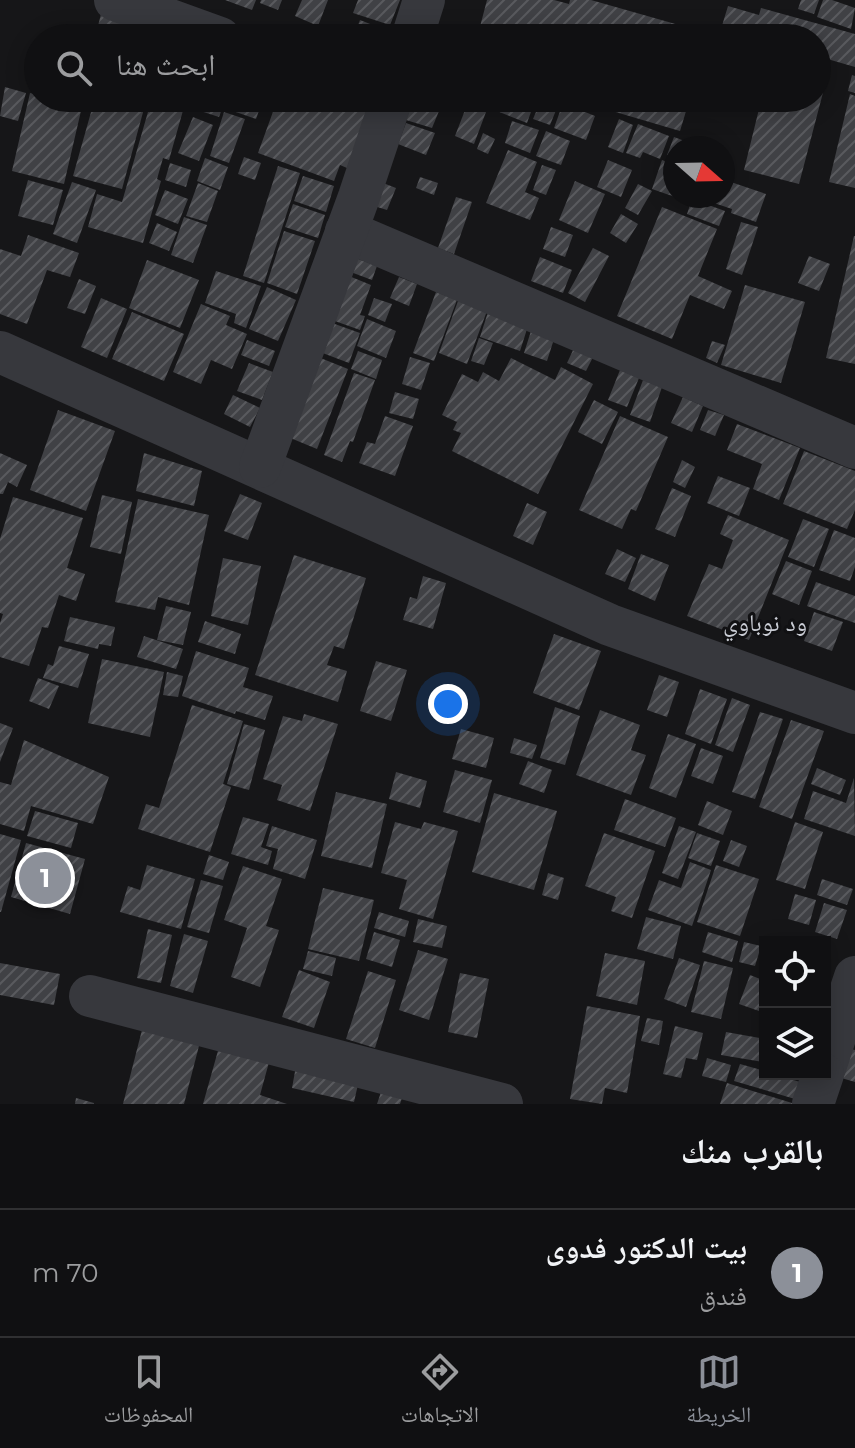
<!DOCTYPE html>
<html lang="ar">
<head>
<meta charset="utf-8">
<style>
	:root { --surface:#101012; --page:#19191b; --text:#f1f3f6; --muted:#9c9d9f; --line:#303032; --accent:#8c9099 }
	body { margin:0; font-family:Montserrat,"Noto Naskh Arabic",sans-serif; background:var(--page); color:var(--text); direction:rtl }
	.controls { position:absolute; right:24px; bottom:24px; display:grid; overflow:hidden; border-radius:0px; box-shadow:0 4px 20px #0003 }
	.controls button { width:72px; height:72px; display:grid; place-items:center; padding:0; border:0; border-bottom:2px solid var(--line); background:var(--surface); color:var(--text); font:40px sans-serif }
	.compass { position:absolute; left:663px; top:136px; width:72px; height:72px; border-radius:50%; background:var(--surface); box-shadow:0 4px 20px #0003; rotate:110deg }
	.you { position:absolute; left:448px; top:704px; width:28px; height:28px; margin:-20px; border:6px solid #fff; border-radius:50%; background:#1a73e8; box-shadow:0 0 0 12px #1a73e833 }
	.badge { display:grid; place-items:center; width:52px; height:52px; border-radius:50%; background:var(--accent); color:#fff; font-size:26px; font-weight:700 }
	.pin { position:absolute; translate:-50% -50%; border:4px solid #fff; box-shadow:0 2px 8px #0006 }
	.list { margin:0; padding:0; list-style:none }
	h2 { display:flex; justify-content:space-between; align-items:center; height:104px; margin:0; padding:0 32px; font-size:34px }
	h2 small { font-size:26px; font-weight:400; color:var(--muted) }
	.list li { display:grid; grid-template-columns:52px 1fr auto; gap:24px; align-items:center; box-sizing:border-box; height:128px; padding:0 32px; border-top:2px solid var(--line) }
	.list b { display:block; font-size:30px; white-space:nowrap }
	.list p { margin:0; font-size:26px; white-space:nowrap; color:var(--muted) }
	.list em { font-size:26px; font-style:normal; color:var(--muted) }
	.icon { flex:none; width:44px; height:44px; fill:none; stroke:currentColor; stroke-width:2; stroke-linecap:round; stroke-linejoin:round }
	.map { position:relative; flex:none; width:855px; height:1104px; overflow:hidden; direction:ltr }
	.search { position:absolute; background:var(--surface); box-shadow:0 4px 20px #0003; left:24px; right:24px; top:24px; height:88px; display:flex; align-items:center; gap:20px; box-sizing:border-box; padding:0 28px; border-radius:44px; color:var(--muted); font-size:30px }
	.sheet { height:232px; background:var(--surface) }
	nav { display:flex; justify-content:space-around; align-items:center; box-sizing:border-box; height:112px; border-top:2px solid var(--line); background:var(--surface); font-size:22px; color:var(--muted) }
	nav a { display:grid; justify-items:center; gap:4px }
	nav .on { color:var(--accent) }
	.map>svg:first-child { display:block }
	.building { fill:url(#building-hatch) }
	.lines { fill:none; stroke-linecap:round; stroke-linejoin:round }
	.minor { stroke:#37383d; stroke-width:42 }
	.labels { text-anchor:middle; dominant-baseline:central; stroke-width:6; stroke-linejoin:round; paint-order:stroke }
	.neighbourhood-label { font-size:24px; fill:#c9ccd4; stroke:#111113 }
</style>
</head>
<body>
<div class="map">
<svg width="855" height="1104" viewBox="0 0 855 1104">
	<defs>
		<pattern id="building-hatch" width="6" height="6" patternUnits="userSpaceOnUse" patternTransform="scale(2)"><rect width="6" height="6" fill="#404145"/><path d="M-1 1l2-2M0 6l6-6M5 7l2-2" fill="none" stroke="#595a5e"/></pattern>
	</defs>
	<rect width="100%" height="100%" fill="#161618"/>
	<!-- building -->
	<g class="building">
		<path d="M 225,0 L 256,0 L 252,10 Z"/>
		<path d="M 261,0 L 282,0 L 278,10 L 260,3 Z"/>
		<path d="M 302,0 L 328,0 L 318,26 L 295,16 Z"/>
		<path d="M 358,0 L 400,0 L 390,25 L 353,13 Z"/>
		<path d="M 487,0 L 554,0 L 569,4 L 570,0 L 591,0 L 686,27 L 682,38 L 477,38 Z"/>
		<path d="M 801,0 L 819,0 L 814,14 L 798,9 Z"/>
		<path d="M 823,0 L 832,0 L 855,8 L 851,29 L 817,17 Z"/>
		<path d="M 728,6 L 759,15 L 761,8 L 855,34 L 855,67 L 817,56 L 817,38 L 752,38 L 721,29 Z"/>
		<path d="M 101,14 L 163,38 L 95,38 Z"/>
		<path d="M 360,20 L 388,31 L 385,38 L 353,38 Z"/>
		<path d="M 817,62 L 830,66 L 799,184 L 744,170 L 759,109 L 720,98 L 817,98 Z"/>
		<path d="M 852,75 L 855,76 L 855,93 L 848,91 Z"/>
		<path d="M 5,87 L 26,93 L 18,121 L 0,116 Z"/>
		<path d="M 30,93 L 38,95 L 38,98 L 84,98 L 64,184 L 12,171 Z"/>
		<path d="M 850,94 L 855,96 L 855,188 L 829,182 Z"/>
		<path d="M 95,98 L 120,98 L 145,105 L 122,189 L 73,176 Z"/>
		<path d="M 152,98 L 184,107 L 169,160 L 163,158 L 157,179 L 161,181 L 143,243 L 88,227 L 97,194 L 122,202 Z"/>
		<path d="M 191,98 L 226,98 L 219,117 L 188,107 Z"/>
		<path d="M 237,98 L 249,98 L 262,102 L 256,119 L 233,111 Z"/>
		<path d="M 278,98 L 345,98 L 369,107 L 347,168 L 340,165 L 334,181 L 258,153 Z"/>
		<path d="M 416,98 L 442,98 L 439,106 Z"/>
		<path d="M 455,98 L 494,98 L 491,106 L 467,99 L 466,103 Z"/>
		<path d="M 502,98 L 536,98 L 527,123 L 497,111 Z"/>
		<path d="M 542,98 L 559,103 L 550,125 L 533,119 Z"/>
		<path d="M 568,98 L 690,98 L 680,131 Z"/>
		<path d="M 412,103 L 439,111 L 432,128 L 406,120 Z"/>
		<path d="M 563,103 L 595,116 L 586,140 L 554,128 Z"/>
		<path d="M 467,105 L 486,112 L 474,144 L 455,136 Z"/>
		<path d="M 224,112 L 245,119 L 229,163 L 210,156 Z"/>
		<path d="M 193,117 L 213,125 L 199,161 L 178,153 Z"/>
		<path d="M 619,119 L 633,125 L 623,153 L 608,147 Z"/>
		<path d="M 512,121 L 539,130 L 530,153 L 505,143 Z"/>
		<path d="M 406,123 L 435,133 L 426,155 L 398,144 Z"/>
		<path d="M 638,124 L 669,136 L 660,159 L 643,152 L 640,158 L 626,153 Z"/>
		<path d="M 546,131 L 570,141 L 561,165 L 536,156 Z"/>
		<path d="M 483,133 L 495,139 L 488,154 L 477,149 Z"/>
		<path d="M 674,137 L 690,143 L 689,148 L 675,148 L 675,158 L 667,155 Z"/>
		<path d="M 508,150 L 537,162 L 525,192 L 539,198 L 530,220 L 486,203 Z"/>
		<path d="M 244,157 L 261,163 L 255,180 L 238,174 Z"/>
		<path d="M 205,158 L 228,167 L 220,190 L 197,181 Z"/>
		<path d="M 608,160 L 632,170 L 621,197 L 597,187 Z"/>
		<path d="M 662,160 L 675,165 L 675,197 L 652,189 Z"/>
		<path d="M 170,163 L 191,170 L 186,187 L 165,180 Z"/>
		<path d="M 542,165 L 556,170 L 546,195 L 533,190 Z"/>
		<path d="M 278,166 L 300,173 L 264,283 L 243,276 Z"/>
		<path d="M 303,176 L 334,186 L 326,212 L 294,201 Z"/>
		<path d="M 420,177 L 438,183 L 434,195 L 416,188 Z"/>
		<path d="M 28,180 L 63,190 L 53,225 L 18,216 Z"/>
		<path d="M 725,180 L 766,194 L 756,222 L 731,213 L 732,209 L 696,197 L 723,196 Z"/>
		<path d="M 575,181 L 605,194 L 588,233 L 559,220 Z"/>
		<path d="M 72,182 L 96,190 L 77,243 L 53,234 Z"/>
		<path d="M 198,183 L 218,191 L 207,222 L 186,216 Z"/>
		<path d="M 383,183 L 396,188 L 387,210 L 374,206 Z"/>
		<path d="M 638,184 L 652,191 L 638,215 L 625,208 Z"/>
		<path d="M 165,190 L 188,199 L 178,224 L 155,215 Z"/>
		<path d="M 456,197 L 472,202 L 454,254 L 438,248 Z"/>
		<path d="M 692,199 L 725,211 L 719,226 L 687,214 Z"/>
		<path d="M 293,204 L 325,215 L 318,238 L 285,227 Z"/>
		<path d="M 662,207 L 717,229 L 698,276 L 732,291 L 724,309 L 690,295 L 672,339 L 617,316 Z"/>
		<path d="M 621,214 L 638,224 L 626,243 L 610,233 Z"/>
		<path d="M 184,217 L 207,225 L 193,263 L 171,255 Z"/>
		<path d="M 741,222 L 758,227 L 742,275 L 726,269 Z"/>
		<path d="M 157,223 L 177,232 L 169,251 L 149,243 Z"/>
		<path d="M 551,227 L 573,235 L 565,257 L 543,249 Z"/>
		<path d="M 284,231 L 315,241 L 297,294 L 267,283 Z"/>
		<path d="M 28,235 L 79,253 L 70,277 L 47,270 L 27,324 L 0,314 L 0,249 L 21,256 Z"/>
		<path d="M 854,236 L 855,236 L 855,364 L 826,358 Z"/>
		<path d="M 593,248 L 609,256 L 585,302 L 568,293 Z"/>
		<path d="M 809,256 L 830,264 L 819,291 L 798,283 Z"/>
		<path d="M 353,257 L 377,266 L 372,280 L 348,271 Z"/>
		<path d="M 540,257 L 572,270 L 563,293 L 531,281 Z"/>
		<path d="M 147,260 L 199,280 L 180,328 L 129,308 Z"/>
		<path d="M 216,271 L 261,286 L 246,328 L 234,323 L 236,314 L 205,303 Z"/>
		<path d="M 349,276 L 371,285 L 360,315 L 365,316 L 360,330 L 332,320 Z"/>
		<path d="M 399,277 L 417,284 L 409,306 L 390,298 Z"/>
		<path d="M 79,279 L 96,286 L 85,314 L 67,308 Z"/>
		<path d="M 745,285 L 805,302 L 781,383 L 721,365 Z"/>
		<path d="M 267,287 L 296,300 L 278,341 L 249,329 Z"/>
		<path d="M 436,292 L 457,300 L 434,361 L 413,353 Z"/>
		<path d="M 101,298 L 127,309 L 107,358 L 81,347 Z"/>
		<path d="M 374,298 L 392,304 L 385,322 L 368,315 Z"/>
		<path d="M 458,301 L 487,311 L 467,364 L 439,353 Z"/>
		<path d="M 201,304 L 230,316 L 226,325 L 247,334 L 232,369 L 211,360 L 201,384 L 173,372 Z"/>
		<path d="M 132,312 L 184,334 L 164,381 L 112,359 Z"/>
		<path d="M 488,312 L 528,326 L 520,351 L 480,337 Z"/>
		<path d="M 367,319 L 396,331 L 386,358 L 357,346 Z"/>
		<path d="M 332,323 L 360,333 L 349,363 L 320,352 Z"/>
		<path d="M 531,331 L 554,339 L 547,361 L 524,353 Z"/>
		<path d="M 479,338 L 493,343 L 484,365 L 471,361 Z"/>
		<path d="M 247,340 L 275,351 L 269,366 L 241,355 Z"/>
		<path d="M 712,341 L 725,345 L 717,363 L 706,358 Z"/>
		<path d="M 575,346 L 594,355 L 586,371 L 567,363 Z"/>
		<path d="M 358,351 L 382,360 L 376,379 L 351,369 Z"/>
		<path d="M 318,357 L 348,369 L 317,449 L 288,437 Z"/>
		<path d="M 410,357 L 430,363 L 421,390 L 402,384 Z"/>
		<path d="M 511,358 L 555,380 L 561,367 L 593,384 L 538,494 L 452,451 L 461,433 L 453,430 L 457,422 L 442,415 L 462,374 L 478,382 L 483,372 L 499,381 Z"/>
		<path d="M 249,363 L 273,372 L 262,400 L 237,391 Z"/>
		<path d="M 620,370 L 639,378 L 627,407 L 608,400 Z"/>
		<path d="M 354,373 L 375,380 L 353,442 L 350,441 L 342,462 L 324,455 Z"/>
		<path d="M 643,380 L 662,387 L 650,422 L 630,415 Z"/>
		<path d="M 395,392 L 419,399 L 413,419 L 389,413 Z"/>
		<path d="M 233,395 L 260,408 L 250,427 L 224,414 Z"/>
		<path d="M 683,397 L 703,406 L 692,432 L 671,423 Z"/>
		<path d="M 594,400 L 618,412 L 602,444 L 578,432 Z"/>
		<path d="M 58,410 L 115,431 L 86,511 L 30,490 Z"/>
		<path d="M 708,410 L 724,415 L 715,436 L 700,430 Z"/>
		<path d="M 385,416 L 413,426 L 395,476 L 359,463 L 367,442 L 375,444 Z"/>
		<path d="M 620,416 L 668,437 L 636,511 L 631,509 L 622,529 L 579,510 Z"/>
		<path d="M 737,424 L 800,448 L 779,500 L 753,489 L 762,464 L 727,450 Z"/>
		<path d="M 804,451 L 855,471 L 855,510 L 847,529 L 783,504 Z"/>
		<path d="M 0,453 L 27,465 L 17,487 L 8,482 L 3,494 L 0,494 Z"/>
		<path d="M 144,453 L 202,471 L 194,506 L 136,491 Z"/>
		<path d="M 682,460 L 695,467 L 685,488 L 673,482 Z"/>
		<path d="M 718,476 L 750,488 L 739,516 L 707,503 Z"/>
		<path d="M 672,488 L 691,496 L 675,537 L 655,529 Z"/>
		<path d="M 240,494 L 262,503 L 248,540 L 224,531 Z"/>
		<path d="M 102,495 L 132,502 L 121,554 L 90,547 Z"/>
		<path d="M 13,497 L 83,518 L 67,568 L 85,574 L 76,601 L 59,595 L 48,628 L 42,627 L 29,666 L 0,657 L 0,623 L 3,614 L 0,613 L 0,539 Z"/>
		<path d="M 138,499 L 209,515 L 189,605 L 158,597 L 155,610 L 115,602 Z"/>
		<path d="M 527,503 L 547,512 L 533,545 L 513,536 Z"/>
		<path d="M 728,515 L 789,540 L 749,640 L 687,616 L 709,564 L 722,569 L 733,540 L 720,534 Z"/>
		<path d="M 803,519 L 829,529 L 814,567 L 788,557 Z"/>
		<path d="M 834,530 L 855,538 L 855,567 L 850,581 L 819,570 Z"/>
		<path d="M 617,549 L 636,558 L 625,582 L 605,574 Z"/>
		<path d="M 641,554 L 669,565 L 655,601 L 628,589 Z"/>
		<path d="M 294,555 L 366,578 L 344,649 L 334,646 L 327,665 L 347,671 L 338,702 L 255,675 Z"/>
		<path d="M 223,558 L 261,566 L 248,625 L 211,616 Z"/>
		<path d="M 786,561 L 812,571 L 799,605 L 772,594 Z"/>
		<path d="M 423,576 L 446,583 L 433,629 L 403,620 L 410,597 L 417,599 Z"/>
		<path d="M 816,582 L 855,596 L 855,623 L 807,606 Z"/>
		<path d="M 166,606 L 191,612 L 183,645 L 157,640 Z"/>
		<path d="M 814,612 L 843,622 L 832,651 L 804,641 Z"/>
		<path d="M 70,617 L 115,627 L 111,646 L 99,644 L 98,649 L 64,641 Z"/>
		<path d="M 205,621 L 241,634 L 235,654 L 198,642 Z"/>
		<path d="M 554,634 L 601,651 L 579,710 L 533,693 Z"/>
		<path d="M 144,636 L 183,649 L 176,669 L 137,657 Z"/>
		<path d="M 59,646 L 89,654 L 78,688 L 43,678 L 48,664 L 53,666 Z"/>
		<path d="M 196,651 L 249,668 L 243,687 L 273,696 L 265,720 L 236,711 L 235,714 L 182,696 Z"/>
		<path d="M 102,659 L 164,672 L 150,737 L 88,723 Z"/>
		<path d="M 376,661 L 407,670 L 391,721 L 360,711 Z"/>
		<path d="M 167,672 L 183,676 L 178,697 L 163,695 Z"/>
		<path d="M 659,675 L 679,682 L 667,717 L 647,710 Z"/>
		<path d="M 38,678 L 59,686 L 49,709 L 29,701 Z"/>
		<path d="M 700,689 L 727,699 L 711,744 L 685,734 Z"/>
		<path d="M 732,698 L 750,705 L 733,752 L 715,745 Z"/>
		<path d="M 192,705 L 243,721 L 223,784 L 231,787 L 210,852 L 138,829 L 146,804 L 159,808 Z"/>
		<path d="M 555,707 L 580,716 L 565,765 L 540,758 Z"/>
		<path d="M 600,710 L 640,725 L 631,750 L 646,755 L 631,795 L 576,775 Z"/>
		<path d="M 760,712 L 783,719 L 755,799 L 732,792 Z"/>
		<path d="M 304,714 L 338,724 L 310,811 L 277,800 L 282,785 L 263,779 L 283,716 L 302,721 Z"/>
		<path d="M 791,720 L 824,731 L 792,819 L 759,807 Z"/>
		<path d="M 0,723 L 13,728 L 0,762 Z"/>
		<path d="M 244,724 L 265,730 L 249,790 L 227,784 Z"/>
		<path d="M 461,729 L 494,738 L 486,768 L 452,759 Z"/>
		<path d="M 668,734 L 696,744 L 676,798 L 649,788 Z"/>
		<path d="M 514,738 L 537,745 L 532,759 L 510,753 Z"/>
		<path d="M 24,740 L 109,777 L 93,824 L 31,806 L 24,831 L 0,824 L 0,782 L 11,785 Z"/>
		<path d="M 701,748 L 723,756 L 713,784 L 691,776 Z"/>
		<path d="M 528,761 L 552,770 L 544,793 L 519,784 Z"/>
		<path d="M 817,768 L 846,780 L 840,795 L 811,784 Z"/>
		<path d="M 455,770 L 492,780 L 480,823 L 443,812 Z"/>
		<path d="M 396,772 L 427,781 L 420,808 L 389,799 Z"/>
		<path d="M 854,778 L 855,836 L 804,819 L 813,791 L 846,803 Z"/>
		<path d="M 336,792 L 387,804 L 372,868 L 321,856 Z"/>
		<path d="M 494,793 L 557,811 L 534,890 L 472,872 Z"/>
		<path d="M 625,799 L 676,818 L 665,847 L 614,830 Z"/>
		<path d="M 707,801 L 732,811 L 723,835 L 698,825 Z"/>
		<path d="M 35,811 L 78,823 L 71,848 L 27,836 Z"/>
		<path d="M 243,817 L 269,824 L 261,847 L 272,851 L 268,865 L 231,854 Z"/>
		<path d="M 395,822 L 421,829 L 424,822 L 458,831 L 433,919 L 399,909 L 407,880 L 381,873 Z"/>
		<path d="M 795,822 L 823,832 L 805,889 L 776,880 Z"/>
		<path d="M 272,826 L 317,840 L 305,879 L 273,869 L 278,849 L 266,846 Z"/>
		<path d="M 679,826 L 696,832 L 678,879 L 662,873 Z"/>
		<path d="M 604,833 L 655,851 L 632,918 L 611,911 L 616,897 L 585,886 Z"/>
		<path d="M 697,833 L 720,841 L 711,866 L 688,858 Z"/>
		<path d="M 0,834 L 21,840 L 1,912 L 0,912 Z"/>
		<path d="M 731,840 L 747,846 L 739,867 L 723,861 Z"/>
		<path d="M 26,843 L 85,859 L 70,914 L 11,897 Z"/>
		<path d="M 209,855 L 229,862 L 223,880 L 203,874 Z"/>
		<path d="M 690,862 L 711,870 L 692,926 L 648,910 L 659,880 L 681,888 Z"/>
		<path d="M 147,865 L 195,879 L 181,929 L 120,912 L 128,886 L 140,890 Z"/>
		<path d="M 716,865 L 759,879 L 740,936 L 697,922 Z"/>
		<path d="M 243,866 L 282,879 L 266,926 L 279,930 L 260,987 L 231,977 L 247,928 L 224,920 Z"/>
		<path d="M 548,873 L 564,878 L 558,900 L 542,895 Z"/>
		<path d="M 822,879 L 853,889 L 847,905 L 817,895 Z"/>
		<path d="M 201,880 L 223,886 L 209,933 L 187,927 Z"/>
		<path d="M 323,888 L 374,900 L 359,961 L 308,949 Z"/>
		<path d="M 795,894 L 816,900 L 809,925 L 788,919 Z"/>
		<path d="M 824,903 L 847,910 L 837,939 L 815,932 Z"/>
		<path d="M 379,912 L 409,921 L 405,937 L 374,928 Z"/>
		<path d="M 646,917 L 681,926 L 673,959 L 637,949 Z"/>
		<path d="M 418,919 L 447,926 L 442,948 L 413,942 Z"/>
		<path d="M 148,929 L 172,935 L 161,983 L 137,978 Z"/>
		<path d="M 374,932 L 400,940 L 392,967 L 366,959 Z"/>
		<path d="M 708,932 L 738,941 L 732,962 L 702,952 Z"/>
		<path d="M 184,934 L 208,941 L 193,993 L 170,986 Z"/>
		<path d="M 744,942 L 761,946 L 755,966 L 739,962 Z"/>
		<path d="M 418,950 L 448,959 L 429,1020 L 399,1010 Z"/>
		<path d="M 308,951 L 336,958 L 332,976 L 303,969 Z"/>
		<path d="M 605,953 L 645,961 L 637,1005 L 596,996 Z"/>
		<path d="M 679,958 L 700,965 L 686,1007 L 664,999 Z"/>
		<path d="M 704,961 L 733,968 L 721,1019 L 691,1012 Z"/>
		<path d="M 0,963 L 60,974 L 54,1005 L 0,995 Z"/>
		<path d="M 299,970 L 330,982 L 314,1028 L 282,1017 Z"/>
		<path d="M 368,971 L 396,980 L 375,1048 L 346,1039 Z"/>
		<path d="M 460,973 L 489,979 L 477,1038 L 448,1032 Z"/>
		<path d="M 750,975 L 765,981 L 765,1013 L 739,1004 Z"/>
		<path d="M 587,1006 L 640,1016 L 627,1093 L 605,1088 L 602,1104 L 570,1099 Z"/>
		<path d="M 647,1018 L 663,1021 L 659,1045 L 641,1041 Z"/>
		<path d="M 143,1026 L 200,1042 L 184,1104 L 123,1104 Z"/>
		<path d="M 675,1026 L 703,1033 L 697,1060 L 686,1058 L 681,1078 L 663,1074 Z"/>
		<path d="M 726,1032 L 765,1039 L 763,1062 L 721,1055 Z"/>
		<path d="M 221,1040 L 271,1055 L 260,1095 L 287,1104 L 203,1104 Z"/>
		<path d="M 847,1048 L 855,1050 L 855,1082 L 838,1077 Z"/>
		<path d="M 707,1058 L 731,1065 L 726,1082 L 702,1076 Z"/>
		<path d="M 740,1064 L 765,1071 L 765,1074 L 774,1074 L 800,1082 L 795,1099 L 734,1081 Z"/>
		<path d="M 296,1066 L 359,1080 L 354,1102 L 292,1088 Z"/>
		<path d="M 727,1083 L 792,1103 L 792,1104 L 720,1104 Z"/>
		<path d="M 381,1092 L 402,1098 L 400,1104 L 377,1104 Z"/>
		<path d="M 76,1098 L 94,1103 L 94,1104 L 75,1104 Z"/>
	</g>
	<g class="lines">
		<!-- minor -->
		<g class="minor">
			<path d="M 115,0 L 220,38"/>
			<path d="M 412,38 L 424,0"/>
			<path d="M 346,231 L 855,448"/>
			<path d="M 0,352 L 610,625 L 855,713"/>
			<path d="M 260,467 L 359,197 L 392,98"/>
			<path d="M 90,996 L 502,1104"/>
			<path d="M 825,1068 L 855,977"/>
			<path d="M 813,1104 L 823,1074"/>
		</g>
	</g>
	<g class="labels">
		<!-- neighbourhood labels -->
		<g class="neighbourhood-label">
			<text x="765" y="622">ود نوباوي</text>
		</g>
	</g>
</svg>
<div class="controls">
<button><svg class="icon" aria-label="locate" viewBox="0 0 24 24"><circle cx="12" cy="12" r="6"/><path d="M12 2v4M12 18v4M2 12h4M18 12h4"/></svg></button>
<button><svg class="icon" aria-label="layers" viewBox="0 0 24 24"><path d="M12 4l9 5-9 5-9-5zM3 14l9 5 9-5"/></svg></button>
</div>
<svg class="compass" viewBox="-18 -18 36 36"><path d="M0-13l5 13h-10z" fill="#e53935"/><path d="M0 13l5-13h-10z" fill="#9c9d9f"/></svg>
<div class="you"></div>
<div class="pin badge" style="left:45px;top:878px">1</div>
<div class="search"><svg class="icon" aria-label="search" viewBox="0 0 24 24"><circle cx="10" cy="10" r="6"/><path d="M15 15l6 6"/></svg>ابحث هنا</div>
</div>
<section class="sheet">
<h2>بالقرب منك<small></small></h2>
<ul class="list">
<li><span class="badge">1</span><div><b>بيت الدكتور فدوى</b><p>فندق</p></div><em>70 m</em></li>
</ul>
</section>
<nav>
<a class="on"><svg class="icon" aria-label="map" viewBox="0 0 24 24"><path d="M3 6l6-2 6 2 6-2v14l-6 2-6-2-6 2zM9 4v14M15 6v14"/></svg>الخريطة</a>
<a><svg class="icon" aria-label="directions" viewBox="0 0 24 24"><path d="M12 3l9 9-9 9-9-9zM9 14v-3h6M13 9l2 2-2 2"/></svg>الاتجاهات</a>
<a><svg class="icon" aria-label="saved" viewBox="0 0 24 24"><path d="M7 4h10v16l-5-4-5 4z"/></svg>المحفوظات</a>
</nav>
</body>
</html>
